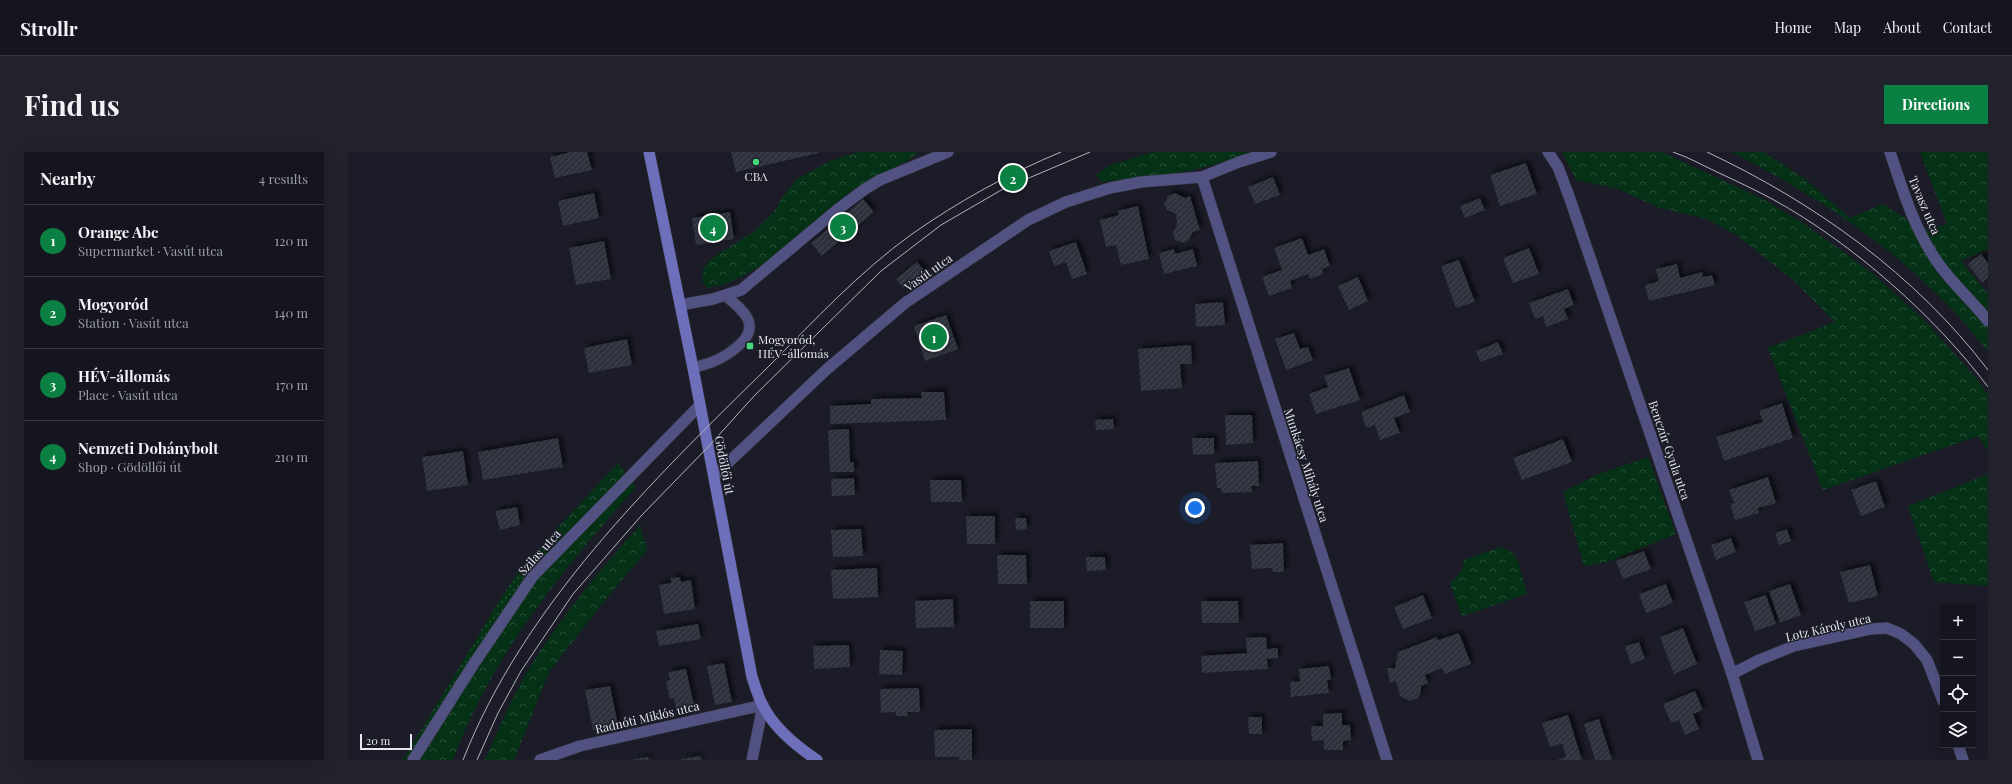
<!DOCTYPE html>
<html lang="en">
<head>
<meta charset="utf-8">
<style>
	:root { --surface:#14151e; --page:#21222b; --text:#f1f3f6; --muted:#9d9fa4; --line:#33343c; --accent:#0b8043 }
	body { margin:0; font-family:"Playfair Display",serif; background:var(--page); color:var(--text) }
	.controls { position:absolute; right:12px; bottom:12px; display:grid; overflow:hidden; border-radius:0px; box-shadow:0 4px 16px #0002 }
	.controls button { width:36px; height:36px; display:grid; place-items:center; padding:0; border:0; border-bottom:1px solid var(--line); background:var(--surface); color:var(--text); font:20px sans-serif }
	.scale { position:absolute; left:12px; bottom:10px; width:52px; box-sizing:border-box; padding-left:4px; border:2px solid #e5e6ef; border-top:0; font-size:11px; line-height:14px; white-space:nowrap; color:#e5e6ef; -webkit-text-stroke:3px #1b1c28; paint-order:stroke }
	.you { position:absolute; left:847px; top:356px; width:14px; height:14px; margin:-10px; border:3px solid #fff; border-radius:50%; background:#1a73e8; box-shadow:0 0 0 6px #1a73e833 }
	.badge { display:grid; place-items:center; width:26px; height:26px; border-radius:50%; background:var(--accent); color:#fff; font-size:13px; font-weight:700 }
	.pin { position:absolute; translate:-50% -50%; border:2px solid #fff; box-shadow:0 1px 4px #0006 }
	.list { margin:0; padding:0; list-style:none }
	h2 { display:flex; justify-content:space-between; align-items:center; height:52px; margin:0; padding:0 16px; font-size:17px }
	h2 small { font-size:13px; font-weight:400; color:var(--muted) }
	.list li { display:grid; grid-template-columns:26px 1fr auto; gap:12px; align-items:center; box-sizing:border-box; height:72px; padding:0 16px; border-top:1px solid var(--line) }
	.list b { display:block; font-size:15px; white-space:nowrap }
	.list p { margin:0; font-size:13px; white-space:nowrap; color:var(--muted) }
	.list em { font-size:13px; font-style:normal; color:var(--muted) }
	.icon { flex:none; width:22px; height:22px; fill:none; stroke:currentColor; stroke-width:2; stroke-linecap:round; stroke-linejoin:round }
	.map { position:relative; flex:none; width:1640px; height:608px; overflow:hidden; border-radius:0px }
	header { display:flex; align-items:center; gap:24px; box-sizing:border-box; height:56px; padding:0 20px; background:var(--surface); border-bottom:1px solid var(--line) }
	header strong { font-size:19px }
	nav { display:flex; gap:22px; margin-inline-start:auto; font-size:14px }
	.intro { display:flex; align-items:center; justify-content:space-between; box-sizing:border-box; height:96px; padding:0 24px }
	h1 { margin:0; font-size:28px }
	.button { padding:10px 18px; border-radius:0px; background:var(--accent); color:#fff; font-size:14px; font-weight:700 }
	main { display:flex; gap:24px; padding:0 24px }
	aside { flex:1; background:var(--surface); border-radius:0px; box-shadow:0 4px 16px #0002 }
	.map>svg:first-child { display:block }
	.grass { fill:url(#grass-dots) }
	.forest { fill:url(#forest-crowns) }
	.building { fill:url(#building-hatch); filter:url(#shadow) }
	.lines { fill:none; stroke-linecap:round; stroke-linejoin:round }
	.service-casing { stroke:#373844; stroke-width:12 }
	.minor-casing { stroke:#373844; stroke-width:12 }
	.tertiary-casing { stroke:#373844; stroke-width:12 }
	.secondary-casing { stroke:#373844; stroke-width:12 }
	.service { stroke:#515281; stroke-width:10 }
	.minor { stroke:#515281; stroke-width:11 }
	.tertiary { stroke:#515281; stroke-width:11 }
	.secondary { stroke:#6e6fbb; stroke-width:11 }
	.tram { stroke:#b2b3bd; stroke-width:1 }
	.poi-dot { fill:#46d77a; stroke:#1b1c28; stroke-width:1.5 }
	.labels { text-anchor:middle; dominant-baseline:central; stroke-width:3; stroke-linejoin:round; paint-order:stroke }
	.poi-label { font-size:12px; fill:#e5e6ef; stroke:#1b1c28 }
	.street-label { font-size:12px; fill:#e5e6ef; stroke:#1b1c28 }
</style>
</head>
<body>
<header>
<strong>Strollr</strong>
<nav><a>Home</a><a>Map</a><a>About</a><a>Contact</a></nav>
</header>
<div class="intro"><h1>Find us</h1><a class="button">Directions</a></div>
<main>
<aside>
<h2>Nearby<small>4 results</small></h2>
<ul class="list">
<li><span class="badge">1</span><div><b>Orange Abc</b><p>Supermarket · Vasút utca</p></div><em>120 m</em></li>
<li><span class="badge">2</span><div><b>Mogyoród</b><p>Station · Vasút utca</p></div><em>140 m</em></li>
<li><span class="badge">3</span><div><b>HÉV-állomás</b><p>Place · Vasút utca</p></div><em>170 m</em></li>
<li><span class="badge">4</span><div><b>Nemzeti Dohánybolt</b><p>Shop · Gödöllői út</p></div><em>210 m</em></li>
</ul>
</aside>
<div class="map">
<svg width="1640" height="608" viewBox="0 0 1640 608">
	<defs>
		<pattern id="grass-dots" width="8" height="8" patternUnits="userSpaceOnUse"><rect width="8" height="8" fill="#053216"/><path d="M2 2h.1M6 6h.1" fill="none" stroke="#295038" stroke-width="1.8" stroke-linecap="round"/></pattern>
		<pattern id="forest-crowns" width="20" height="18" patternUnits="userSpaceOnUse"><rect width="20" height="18" fill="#053216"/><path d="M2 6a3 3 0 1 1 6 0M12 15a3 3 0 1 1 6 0" fill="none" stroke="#295038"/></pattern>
		<pattern id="building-hatch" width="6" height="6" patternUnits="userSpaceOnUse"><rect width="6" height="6" fill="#2f303d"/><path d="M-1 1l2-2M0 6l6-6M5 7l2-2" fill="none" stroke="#434450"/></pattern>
		<filter id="shadow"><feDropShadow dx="3.5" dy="-3.5" stdDeviation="2" flood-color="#0009"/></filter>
	</defs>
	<rect width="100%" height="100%" fill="#1b1c28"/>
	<!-- grass -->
	<path class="grass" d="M 175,413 L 172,452 L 91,578 L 77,608 L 55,608 L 153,446 Z"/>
	<!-- forest -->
	<g class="forest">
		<path d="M 510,0 L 571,0 L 561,8 L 507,36 L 482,56 L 430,104 L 395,124 L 377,132 L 359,136 L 354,129 L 355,117 L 363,107 L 408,78 L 428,57 L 436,43 L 449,27 L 482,9 Z"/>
		<path d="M 805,0 L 910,0 C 888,4 867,13 845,18 C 815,24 784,27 754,30 L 748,23 L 762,13 Z"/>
		<path d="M 1214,0 L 1314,0 L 1415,47 L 1458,73 L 1524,121 L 1553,147 L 1577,169 L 1628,226 L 1640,243 L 1640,299 L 1630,284 L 1475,338 L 1420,196 L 1487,170 L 1443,126 L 1387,82 L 1359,67 L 1309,55 L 1270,37 L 1228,28 Z"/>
		<path d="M 1383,0 L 1416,0 L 1458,28 L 1502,66 L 1535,52 L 1576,79 L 1599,72 L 1572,0 L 1640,0 L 1640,97 L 1613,109 L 1640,142 L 1640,199 C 1626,183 1613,166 1598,151 C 1536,88 1461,39 1383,0 Z"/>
		<path d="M 1300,305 L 1328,382 L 1259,410 L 1236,414 L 1215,340 L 1248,323 Z"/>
		<path d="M 270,311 L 288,335 C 214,419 144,502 105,608 L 77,608 L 91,578 L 172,452 L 175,413 Z"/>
		<path d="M 1640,322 L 1640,434 L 1586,430 L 1560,354 Z"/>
		<path d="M 292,373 L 299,398 L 250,457 L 201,520 L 166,608 L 137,608 C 151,576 165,542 184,512 C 215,462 253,417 292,373 Z"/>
		<path d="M 1152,395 L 1164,400 L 1170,409 L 1179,442 L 1114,464 L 1102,431 L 1114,419 L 1116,408 Z"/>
	</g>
	<!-- building -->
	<g class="building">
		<path d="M 223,0 L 239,0 L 244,18 L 207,26 L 202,5 Z"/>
		<path d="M 383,0 L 471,0 L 471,1 L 388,20 Z"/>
		<path d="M 1178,11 L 1189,42 L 1152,54 L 1142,23 Z"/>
		<path d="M 925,25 L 932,43 L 907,52 L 900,35 Z"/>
		<path d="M 246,41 L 251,66 L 215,74 L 210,49 Z"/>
		<path d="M 827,41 L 837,46 L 842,44 L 852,78 L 845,80 L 841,88 L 836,91 L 827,88 L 825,81 L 829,72 L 828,62 L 819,58 L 816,52 L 820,44 Z"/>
		<path d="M 1132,46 L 1137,58 L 1117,66 L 1112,54 Z"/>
		<path d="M 515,47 L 526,60 L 474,104 L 463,91 Z"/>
		<path d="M 790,54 L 801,107 L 773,113 L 768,93 L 758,95 L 752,68 L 771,63 L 769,59 Z"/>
		<path d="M 382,60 L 386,87 L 348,93 L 344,66 Z"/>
		<path d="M 954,86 L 960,103 L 976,97 L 982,114 L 974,117 L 975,122 L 962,127 L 960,122 L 942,129 L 944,136 L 921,144 L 914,125 L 934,118 L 926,96 Z"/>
		<path d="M 256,89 L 263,127 L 228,133 L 221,96 Z"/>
		<path d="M 728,90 L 739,122 L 724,127 L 718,110 L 706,114 L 701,99 Z"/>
		<path d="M 1181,96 L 1191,122 L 1165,131 L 1155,106 Z"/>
		<path d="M 826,97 L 827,102 L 845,97 L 849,114 L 816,122 L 811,101 Z"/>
		<path d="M 1633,102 L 1640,111 L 1640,126 L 1634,131 L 1620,112 Z"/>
		<path d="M 1111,108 L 1127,150 L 1108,156 L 1093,114 Z"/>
		<path d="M 569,110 L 577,119 L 555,136 L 548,127 Z"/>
		<path d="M 1329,112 L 1332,126 L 1354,120 L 1355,125 L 1364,123 L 1367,133 L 1301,149 L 1297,133 L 1311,129 L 1308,117 Z"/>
		<path d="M 1010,125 L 1020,149 L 1001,158 L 990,134 Z"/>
		<path d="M 1220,137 L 1226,153 L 1216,157 L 1220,167 L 1198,175 L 1195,164 L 1187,167 L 1181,151 Z"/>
		<path d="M 875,150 L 877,173 L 848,175 L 847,152 Z"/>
		<path d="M 598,163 L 610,197 L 577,209 L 566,174 Z"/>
		<path d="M 946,181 L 952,197 L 960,195 L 965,208 L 938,218 L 927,187 Z"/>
		<path d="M 279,187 L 284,213 L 241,221 L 236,196 Z"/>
		<path d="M 1150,190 L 1155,202 L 1132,210 L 1128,199 Z"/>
		<path d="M 843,193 L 844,212 L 832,212 L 834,236 L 793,239 L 790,197 Z"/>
		<path d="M 1001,216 L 1012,248 L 968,262 L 961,242 L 980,235 L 976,224 Z"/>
		<path d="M 573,240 L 596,240 L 598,268 L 482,272 L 482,254 L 523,252 L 523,247 L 574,246 Z"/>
		<path d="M 1056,243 L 1062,260 L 1046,266 L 1052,281 L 1032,288 L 1027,273 L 1018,276 L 1013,260 Z"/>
		<path d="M 1434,251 L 1445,286 L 1376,309 L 1368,285 L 1415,270 L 1411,259 Z"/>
		<path d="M 877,263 L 904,263 L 905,291 L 878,293 Z"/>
		<path d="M 765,267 L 766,277 L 748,278 L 747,268 Z"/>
		<path d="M 501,277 L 502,310 L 506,310 L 506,320 L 482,320 L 480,278 Z"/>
		<path d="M 210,286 L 215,315 L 135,328 L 130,300 Z"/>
		<path d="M 844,286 L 866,286 L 866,302 L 845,303 Z"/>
		<path d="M 1215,287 L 1224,310 L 1174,328 L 1165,306 Z"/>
		<path d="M 115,299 L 120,333 L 79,339 L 74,305 Z"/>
		<path d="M 910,309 L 911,334 L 903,334 L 904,340 L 874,341 L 873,336 L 869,336 L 867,311 Z"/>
		<path d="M 1420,325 L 1428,351 L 1410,356 L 1411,361 L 1387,368 L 1382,352 L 1386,351 L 1381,338 Z"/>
		<path d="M 506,326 L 507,343 L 484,344 L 483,327 Z"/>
		<path d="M 582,328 L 613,328 L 614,350 L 583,350 Z"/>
		<path d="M 1528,329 L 1537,355 L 1513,364 L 1503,338 Z"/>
		<path d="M 169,355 L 172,373 L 152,378 L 147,359 Z"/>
		<path d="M 618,364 L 647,364 L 647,392 L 619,392 Z"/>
		<path d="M 667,366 L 678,366 L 679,377 L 668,378 Z"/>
		<path d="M 513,377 L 515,404 L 485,405 L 483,378 Z"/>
		<path d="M 1439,377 L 1443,389 L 1431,393 L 1427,381 Z"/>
		<path d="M 1383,386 L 1388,400 L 1368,408 L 1363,393 Z"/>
		<path d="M 935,391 L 936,420 L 925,420 L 924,416 L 904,417 L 902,393 Z"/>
		<path d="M 1296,399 L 1303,417 L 1275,427 L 1268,409 Z"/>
		<path d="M 649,403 L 678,403 L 679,432 L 650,432 Z"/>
		<path d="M 738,405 L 757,405 L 758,418 L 739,419 Z"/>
		<path d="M 1522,413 L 1530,444 L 1501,451 L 1492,420 Z"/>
		<path d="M 529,416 L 530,445 L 485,447 L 483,418 Z"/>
		<path d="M 332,425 L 333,430 L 343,428 L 347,457 L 316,462 L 311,433 L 323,431 L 323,426 Z"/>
		<path d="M 1318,432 L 1325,451 L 1298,461 L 1291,442 Z"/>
		<path d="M 1442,432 L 1453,463 L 1432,471 L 1421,439 Z"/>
		<path d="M 1075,443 L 1084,466 L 1055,477 L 1046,455 Z"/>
		<path d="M 1418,443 L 1428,472 L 1407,479 L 1396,450 Z"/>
		<path d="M 605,447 L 606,475 L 568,476 L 567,449 Z"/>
		<rect x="682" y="449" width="34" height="27"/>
		<path d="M 853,449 L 890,449 L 891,471 L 854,471 Z"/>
		<path d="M 350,472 L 353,487 L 311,494 L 308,479 Z"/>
		<path d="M 1335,476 L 1349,512 L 1326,522 L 1312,485 Z"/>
		<path d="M 1111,481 L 1123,512 L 1097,522 L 1094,516 L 1077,523 L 1080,531 L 1073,534 L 1073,540 L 1070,546 L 1062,549 L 1052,544 L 1048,529 L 1042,531 L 1039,516 L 1047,516 L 1050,500 L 1089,485 L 1090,488 Z"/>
		<path d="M 918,485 L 919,497 L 930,496 L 930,506 L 919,507 L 920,517 L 854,521 L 853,504 L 899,501 L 898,486 Z"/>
		<path d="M 1291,490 L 1297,507 L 1283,512 L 1277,494 Z"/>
		<path d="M 501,493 L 502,515 L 466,517 L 465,494 Z"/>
		<path d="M 532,498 L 555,499 L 554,523 L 531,522 Z"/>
		<path d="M 376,511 L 384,550 L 367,553 L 359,514 Z"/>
		<path d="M 981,514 L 983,528 L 979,528 L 981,541 L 943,545 L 942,530 L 952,529 L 951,517 Z"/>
		<path d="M 338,517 L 346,553 L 328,557 L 326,546 L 322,547 L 318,529 L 322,528 L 320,520 Z"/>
		<path d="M 262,534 L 270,573 L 245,578 L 237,538 Z"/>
		<path d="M 571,536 L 572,560 L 559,560 L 560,564 L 548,564 L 548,560 L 533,561 L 532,537 Z"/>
		<path d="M 1347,539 L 1355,558 L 1345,562 L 1351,577 L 1337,583 L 1331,568 L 1323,571 L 1315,552 Z"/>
		<path d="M 994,561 L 994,573 L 1002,573 L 1003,588 L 995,589 L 995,598 L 976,598 L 976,588 L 964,589 L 963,574 L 975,574 L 975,562 Z"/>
		<path d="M 1220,563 L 1234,608 L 1209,608 L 1218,605 L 1214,592 L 1202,595 L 1194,571 Z"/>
		<path d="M 900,565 L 914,565 L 914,582 L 901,582 Z"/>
		<path d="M 1251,567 L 1264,608 L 1247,608 L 1236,572 Z"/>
		<path d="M 624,577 L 624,608 L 611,608 L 611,605 L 587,605 L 586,578 Z"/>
		<path d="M 352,604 L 353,608 L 333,608 L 333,607 Z"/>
		<path d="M 300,605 L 301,608 L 286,608 L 286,607 Z"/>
	</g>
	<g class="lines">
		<!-- service casing -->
		<g class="service-casing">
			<path id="service" d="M 345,216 C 363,211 375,207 389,195 C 414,174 397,160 378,144"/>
		</g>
		<!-- minor casing -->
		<g class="minor-casing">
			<g id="minor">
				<path d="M 1200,0 L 1210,15 L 1222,47 L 1384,522 L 1410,608"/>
				<path d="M 1542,0 C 1554,36 1565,73 1586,105 C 1601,129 1623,147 1640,169"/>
				<path d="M 854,25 L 1039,608"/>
				<path d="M 366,324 L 478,218 L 557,151 L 680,68 L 718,50 L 762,36 L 793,30 L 854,25 L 891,10 L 923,0"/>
				<path d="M 1384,522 L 1411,508 L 1446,494 L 1523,477 L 1539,476 L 1553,482 L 1566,492 L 1579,508 L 1595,549"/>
				<path d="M 1610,593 L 1615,608"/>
				<path d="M 65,608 L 125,513 L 185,424 L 352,253"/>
				<path d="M 192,608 L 232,594 L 415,553 L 404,608"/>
			</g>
		</g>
		<!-- tertiary casing -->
		<g class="tertiary-casing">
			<path id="tertiary" d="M 332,153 L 365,147 L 393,138 L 489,58 L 517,37 L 532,28 L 600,0"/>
		</g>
		<!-- secondary casing -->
		<g class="secondary-casing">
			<path id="secondary" d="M 301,0 L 345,216 L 404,525 C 407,534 410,544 414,552 C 425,575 448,594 469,608"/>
		</g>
		<!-- service -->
		<use href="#service" class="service"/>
		<!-- minor -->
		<use href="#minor" class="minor"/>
		<!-- tertiary -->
		<use href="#tertiary" class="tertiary"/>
		<!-- secondary -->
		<use href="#secondary" class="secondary"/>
		<!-- tram -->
		<g class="tram">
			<path d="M 1325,0 C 1340,5 1354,13 1369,20 C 1388,29 1408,38 1426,48 C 1504,91 1587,164 1640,235"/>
			<path d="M 1359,0 C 1467,51 1567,122 1640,218"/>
			<path d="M 115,608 C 176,453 303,330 420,215 C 466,169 511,120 564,82 C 611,49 660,22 713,0"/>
			<path d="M 129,608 L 150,561 L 173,519 L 225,442 L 293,364 L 360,295 L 407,243 L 533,119 L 593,73 L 655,37 L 742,0"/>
		</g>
	</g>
	<!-- markers -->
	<g class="poi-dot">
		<circle cx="408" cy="10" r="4"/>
		<rect x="398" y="190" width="8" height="8" rx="2"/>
	</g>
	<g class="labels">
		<!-- poi labels -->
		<g class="poi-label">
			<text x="408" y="24">CBA</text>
			<text x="410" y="187" text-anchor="start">Mogyoród,<tspan x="410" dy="14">HÉV-állomás</tspan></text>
		</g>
		<!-- street labels -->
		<g class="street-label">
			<text transform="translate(1577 53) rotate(67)">Tavasz utca</text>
			<text transform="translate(580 120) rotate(-35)">Vasút utca</text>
			<text transform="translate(1322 298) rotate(71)">Benczúr Gyula utca</text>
			<text transform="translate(377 313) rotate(79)">Gödöllői út</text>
			<text transform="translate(959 313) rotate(72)">Munkácsy Mihály utca</text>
			<text transform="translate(191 400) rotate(-48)">Szilas utca</text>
			<text transform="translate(1480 475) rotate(-13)">Lotz Károly utca</text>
			<text transform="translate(299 565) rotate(-13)">Radnóti Miklós utca</text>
		</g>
	</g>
</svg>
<div class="controls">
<button>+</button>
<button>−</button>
<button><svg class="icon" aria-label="locate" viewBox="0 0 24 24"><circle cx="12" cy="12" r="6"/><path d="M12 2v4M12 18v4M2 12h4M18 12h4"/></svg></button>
<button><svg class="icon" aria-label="layers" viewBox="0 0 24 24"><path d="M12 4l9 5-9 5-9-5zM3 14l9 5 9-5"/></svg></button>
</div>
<div class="scale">20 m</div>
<div class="you"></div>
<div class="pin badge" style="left:586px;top:185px">1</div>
<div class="pin badge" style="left:665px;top:26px">2</div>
<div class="pin badge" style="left:495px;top:75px">3</div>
<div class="pin badge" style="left:365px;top:76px">4</div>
</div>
</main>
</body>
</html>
